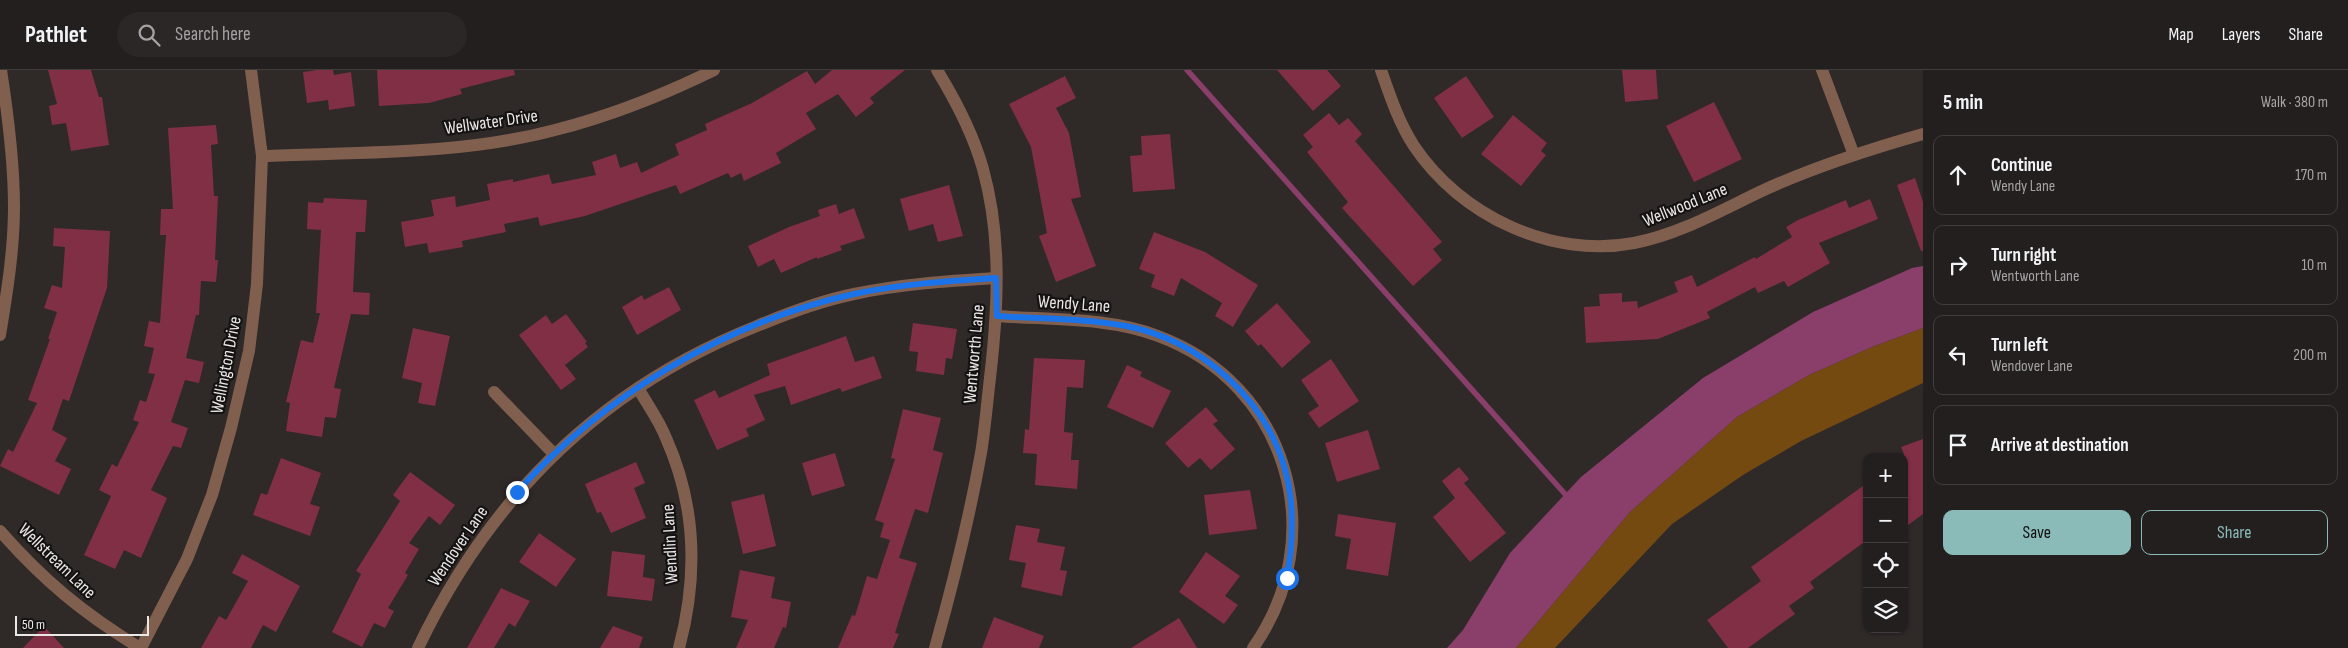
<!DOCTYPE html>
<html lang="en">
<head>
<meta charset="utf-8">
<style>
	:root { --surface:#231f1e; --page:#2b2727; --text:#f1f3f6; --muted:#a3a2a4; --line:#403d3c; --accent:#8bbbb9 }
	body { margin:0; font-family:"Sofia Sans Condensed",sans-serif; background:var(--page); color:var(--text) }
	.controls { position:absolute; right:15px; bottom:15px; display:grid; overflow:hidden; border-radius:10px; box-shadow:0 1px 4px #0004 }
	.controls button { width:45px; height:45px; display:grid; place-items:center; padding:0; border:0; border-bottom:1px solid var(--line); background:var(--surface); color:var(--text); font:25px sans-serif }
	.scale { position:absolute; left:15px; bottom:12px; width:134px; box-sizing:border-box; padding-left:5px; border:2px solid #ebe7e6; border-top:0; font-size:14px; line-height:18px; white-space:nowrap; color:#ebe7e6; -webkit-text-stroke:4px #151312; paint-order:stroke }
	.stop { position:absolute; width:15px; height:15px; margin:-11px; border:4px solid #1a73e8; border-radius:50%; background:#fff }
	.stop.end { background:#1a73e8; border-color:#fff; box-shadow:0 1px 5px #0008 }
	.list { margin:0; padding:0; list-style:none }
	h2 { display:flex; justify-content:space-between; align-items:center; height:65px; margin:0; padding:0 20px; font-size:21px }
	h2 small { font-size:16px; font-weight:400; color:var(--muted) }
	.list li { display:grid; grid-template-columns:32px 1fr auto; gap:15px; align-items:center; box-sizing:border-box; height:80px; margin:0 10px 10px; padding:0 10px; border:1px solid var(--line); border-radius:10px }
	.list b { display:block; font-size:19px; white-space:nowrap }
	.list p { margin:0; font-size:16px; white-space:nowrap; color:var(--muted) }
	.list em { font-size:16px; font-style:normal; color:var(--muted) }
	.actions { display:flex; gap:10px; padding:15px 20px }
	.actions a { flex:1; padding:11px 0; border:1px solid var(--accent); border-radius:10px; text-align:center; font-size:18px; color:var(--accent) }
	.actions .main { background:var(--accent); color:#111 }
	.icon { flex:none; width:28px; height:28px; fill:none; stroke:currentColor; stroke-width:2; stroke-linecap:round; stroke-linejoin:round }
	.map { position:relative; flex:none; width:1923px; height:578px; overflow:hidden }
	header { display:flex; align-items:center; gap:30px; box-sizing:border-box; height:70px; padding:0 25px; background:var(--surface); border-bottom:1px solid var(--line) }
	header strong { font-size:24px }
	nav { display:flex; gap:28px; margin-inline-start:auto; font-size:18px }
	.search { width:350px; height:45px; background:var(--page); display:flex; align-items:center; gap:12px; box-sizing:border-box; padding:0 18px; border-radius:28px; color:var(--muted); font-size:19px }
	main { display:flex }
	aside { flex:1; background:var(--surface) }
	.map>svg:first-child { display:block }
	.green { fill:#744a11 }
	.water { fill:#893f6a }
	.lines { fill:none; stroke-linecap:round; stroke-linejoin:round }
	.stream { stroke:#893f6a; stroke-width:5.5 }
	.building { fill:#802f45 }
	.minor { stroke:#805f4e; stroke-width:12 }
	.route { stroke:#1a73e8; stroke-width:6 }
	.labels { text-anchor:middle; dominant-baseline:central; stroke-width:4.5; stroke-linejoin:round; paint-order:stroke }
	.street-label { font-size:18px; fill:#ebe7e6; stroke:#151312 }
</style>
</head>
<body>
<header>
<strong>Pathlet</strong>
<div class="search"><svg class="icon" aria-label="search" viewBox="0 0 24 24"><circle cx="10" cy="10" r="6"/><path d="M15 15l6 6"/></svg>Search here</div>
<nav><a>Map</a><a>Layers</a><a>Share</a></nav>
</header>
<main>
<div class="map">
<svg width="1923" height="578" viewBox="0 0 1923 578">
	<rect width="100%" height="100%" fill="#2f2928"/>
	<!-- green -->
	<path class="green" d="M 1923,258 L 1923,313 L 1801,371 L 1743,405 L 1672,454 L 1555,578 L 1516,578 L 1630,442 L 1737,347 L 1809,305 L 1872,277 Z"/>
	<!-- water -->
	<path class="water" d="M 1923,196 L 1923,258 L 1872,277 L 1809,305 L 1737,347 L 1630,442 L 1516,578 L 1447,578 L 1463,560 L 1510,483 L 1581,407 L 1703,308 L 1813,242 L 1912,198 Z"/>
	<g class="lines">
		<!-- stream -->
		<path class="stream" d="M 1187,0 L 1565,424"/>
	</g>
	<!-- building -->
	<g class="building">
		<path d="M 48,0 L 91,0 L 99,27 L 102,27 L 109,75 L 71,81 L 66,53 L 52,55 L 49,36 L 57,34 Z"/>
		<path d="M 317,0 L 333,0 L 334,5 L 351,2 L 355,36 L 329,40 L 328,30 L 307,33 L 303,2 Z"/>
		<path d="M 377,0 L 514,0 L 515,5 L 460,19 L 462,24 L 429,33 L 379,36 Z"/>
		<path d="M 832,0 L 905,0 L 870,28 L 874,33 L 856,47 L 838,24 L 806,43 L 816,59 L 776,83 L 781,93 L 744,111 L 741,103 L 731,108 L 728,103 L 680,124 L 676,115 L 585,146 L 540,156 L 538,147 L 504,154 L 506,162 L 462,171 L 463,177 L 429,183 L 427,173 L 405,177 L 401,152 L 434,146 L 431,130 L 455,126 L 456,137 L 490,130 L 487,114 L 513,109 L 513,112 L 549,104 L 552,114 L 596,105 L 592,92 L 616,84 L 620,98 L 637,92 L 641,103 L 679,85 L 675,74 L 707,60 L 705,54 L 752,33 L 807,1 L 815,14 Z"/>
		<path d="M 1277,0 L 1327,0 L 1341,16 L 1313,41 Z"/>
		<path d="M 1622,0 L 1656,0 L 1658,29 L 1625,32 Z"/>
		<path d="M 1065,6 L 1076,28 L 1056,38 L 1069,63 L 1081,127 L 1071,129 L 1096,196 L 1056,212 L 1039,166 L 1047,163 L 1031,77 L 1009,34 Z"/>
		<path d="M 1466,6 L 1494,47 L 1462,68 L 1434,28 Z"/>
		<path d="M 1714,32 L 1742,89 L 1694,112 L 1666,56 Z"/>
		<path d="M 1329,43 L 1339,55 L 1348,48 L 1362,64 L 1355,71 L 1442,172 L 1433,179 L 1442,190 L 1413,216 L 1342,138 L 1348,132 L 1307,82 L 1313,77 L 1303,65 Z"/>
		<path d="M 1513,45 L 1547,73 L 1541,81 L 1546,85 L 1521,116 L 1481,84 Z"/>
		<path d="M 216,55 L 218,74 L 211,75 L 214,126 L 218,126 L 215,190 L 218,190 L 216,212 L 201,211 L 199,245 L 196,245 L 186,288 L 204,292 L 199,313 L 185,310 L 171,352 L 188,358 L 181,378 L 173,376 L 151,420 L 167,428 L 141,488 L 124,480 L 115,499 L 84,485 L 111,426 L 99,420 L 112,394 L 117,397 L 139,352 L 133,350 L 140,330 L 146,332 L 155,304 L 148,303 L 154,278 L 144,276 L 149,251 L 160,253 L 166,165 L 160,165 L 161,139 L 173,139 L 168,58 Z"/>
		<path d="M 1170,64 L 1175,119 L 1133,122 L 1130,86 L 1142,85 L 1141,66 Z"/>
		<path d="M 1915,108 L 1923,132 L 1923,181 L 1921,181 L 1897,115 Z"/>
		<path d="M 949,115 L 963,166 L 938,172 L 933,154 L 909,161 L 900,129 Z"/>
		<path d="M 324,128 L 367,130 L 365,162 L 356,162 L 353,222 L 370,223 L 369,245 L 351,244 L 334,318 L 341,319 L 336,348 L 325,347 L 322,367 L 286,361 L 290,333 L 286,332 L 301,270 L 313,273 L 320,243 L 316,243 L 321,160 L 307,159 L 308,132 L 323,133 Z"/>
		<path d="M 1870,129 L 1878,149 L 1819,173 L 1830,193 L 1788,217 L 1784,211 L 1758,223 L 1755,217 L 1707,242 L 1710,248 L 1658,269 L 1586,273 L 1584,237 L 1600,236 L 1599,224 L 1622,223 L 1622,232 L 1637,231 L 1638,238 L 1678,222 L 1674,212 L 1692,205 L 1697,217 L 1755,187 L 1756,189 L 1792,167 L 1786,157 L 1798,150 L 1846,130 L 1849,138 Z"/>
		<path d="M 836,134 L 839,144 L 854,138 L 865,168 L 840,176 L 842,180 L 817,189 L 817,187 L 781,203 L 774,189 L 758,197 L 748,176 L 789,157 L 820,146 L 818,140 Z"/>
		<path d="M 54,158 L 110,161 L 107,218 L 69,331 L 63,329 L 52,360 L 67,368 L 55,391 L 71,399 L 59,425 L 0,396 L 8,379 L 13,382 L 37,333 L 28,330 L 50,269 L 48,269 L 57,242 L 44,238 L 52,215 L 62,218 L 65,177 L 53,176 Z"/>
		<path d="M 1154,162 L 1205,182 L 1258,215 L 1233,257 L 1215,246 L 1222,233 L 1181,208 L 1174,226 L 1151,217 L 1155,205 L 1139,199 Z"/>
		<path d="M 669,217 L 681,240 L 637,265 L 622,237 L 642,225 L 644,230 Z"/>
		<path d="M 1277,233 L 1311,272 L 1282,298 L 1261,274 L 1258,276 L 1245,261 Z"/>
		<path d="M 566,244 L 587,272 L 585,273 L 588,277 L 565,295 L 576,309 L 561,320 L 519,265 L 546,245 L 552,254 Z"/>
		<path d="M 913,253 L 957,259 L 952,289 L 946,288 L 944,305 L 916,301 L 918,282 L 909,281 Z"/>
		<path d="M 413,258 L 450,266 L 435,336 L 418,333 L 422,313 L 402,308 Z"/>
		<path d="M 846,266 L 855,292 L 874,286 L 882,308 L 842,322 L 840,318 L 791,335 L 785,316 L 754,325 L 765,350 L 746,359 L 749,366 L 717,380 L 694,330 L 715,320 L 719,328 L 770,305 L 767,294 Z"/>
		<path d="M 1034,288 L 1085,290 L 1083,318 L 1067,317 L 1064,362 L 1073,363 L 1071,390 L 1079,390 L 1077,419 L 1035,415 L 1037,384 L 1023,383 L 1025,359 L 1029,360 Z"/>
		<path d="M 1331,289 L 1359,331 L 1319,358 L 1308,343 L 1319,336 L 1301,310 Z"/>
		<path d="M 1127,295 L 1142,302 L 1140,306 L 1171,321 L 1153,358 L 1107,337 Z"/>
		<path d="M 1206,337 L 1218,351 L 1213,354 L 1235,379 L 1211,400 L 1200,388 L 1188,398 L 1165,373 Z"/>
		<path d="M 903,339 L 941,348 L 933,380 L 943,383 L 928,443 L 915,439 L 899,488 L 917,493 L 895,563 L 899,564 L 893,578 L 838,578 L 852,545 L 855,546 L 867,506 L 877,509 L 890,470 L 880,467 L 884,453 L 875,450 L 895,389 L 891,388 Z"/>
		<path d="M 1368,360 L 1380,399 L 1337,412 L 1325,373 Z"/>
		<path d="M 1923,369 L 1923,444 L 1904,458 L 1904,384 L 1901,377 Z"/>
		<path d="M 835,383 L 845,416 L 812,426 L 802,393 Z"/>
		<path d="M 281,388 L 321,403 L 310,434 L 320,437 L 310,466 L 253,445 L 261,423 L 267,425 Z"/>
		<path d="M 636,392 L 645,413 L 634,418 L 646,448 L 611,463 L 601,442 L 597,443 L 585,414 Z"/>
		<path d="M 1459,397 L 1469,409 L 1464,413 L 1506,463 L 1470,492 L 1433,447 L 1455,428 L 1442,411 Z"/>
		<path d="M 410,402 L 455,435 L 440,455 L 429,446 L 409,473 L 419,479 L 405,503 L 408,505 L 388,538 L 394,541 L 385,558 L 374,553 L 362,577 L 332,562 L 361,504 L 356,501 L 400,431 L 393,425 Z"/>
		<path d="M 1867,413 L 1867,470 L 1810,512 L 1814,518 L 1789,536 L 1795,544 L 1748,578 L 1728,578 L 1707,550 L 1761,511 L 1751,497 Z"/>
		<path d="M 1250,420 L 1257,459 L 1209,465 L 1204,425 Z"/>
		<path d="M 764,424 L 776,476 L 743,484 L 731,432 Z"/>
		<path d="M 1338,444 L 1396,453 L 1388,506 L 1346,499 L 1351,469 L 1335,466 Z"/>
		<path d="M 1016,455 L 1040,459 L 1037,472 L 1065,477 L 1060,500 L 1067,501 L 1062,526 L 1021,517 L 1026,493 L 1009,490 Z"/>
		<path d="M 539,463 L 576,489 L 556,517 L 519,492 Z"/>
		<path d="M 612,481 L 645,485 L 643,507 L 655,509 L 652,531 L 607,526 Z"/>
		<path d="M 1206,482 L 1240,506 L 1225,526 L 1238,535 L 1224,554 L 1179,522 Z"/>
		<path d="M 242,484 L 300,516 L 276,562 L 263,555 L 251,578 L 201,578 L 219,546 L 226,550 L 248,511 L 232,503 Z"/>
		<path d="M 740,500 L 775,507 L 771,528 L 791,532 L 786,558 L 783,557 L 774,578 L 736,578 L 748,550 L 731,547 Z"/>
		<path d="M 501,518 L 530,531 L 515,557 L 509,553 L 494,578 L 467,578 Z"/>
		<path d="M 994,547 L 1044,566 L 1039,578 L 982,578 Z"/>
		<path d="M 1179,548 L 1197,578 L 1131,578 Z"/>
		<path d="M 44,556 L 64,578 L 23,578 Z"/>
		<path d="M 613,556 L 643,567 L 639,578 L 600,578 Z"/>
	</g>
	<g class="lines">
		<!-- minor -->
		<g class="minor">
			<path d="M 1381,0 C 1390,26 1399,53 1414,76 C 1460,145 1551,189 1634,173 C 1681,164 1723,139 1766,119 C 1817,96 1870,79 1923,64"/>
			<path d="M 1822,0 L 1854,85"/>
			<path d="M 262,86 C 359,82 461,85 555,60 C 610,46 663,25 714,0"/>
			<path d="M 997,246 C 1050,250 1108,247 1158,266 C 1288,314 1332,466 1253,578"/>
			<path d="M 0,265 C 7,223 14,179 14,137 C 14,91 8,45 1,0"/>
			<path d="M 638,318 C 647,334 659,350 666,368 C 696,435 698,507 679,578"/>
			<path d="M 494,322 L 554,384"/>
			<path d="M 0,461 C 44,511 83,543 140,578"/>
			<path d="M 141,578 L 187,489 L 212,425 L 231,358 L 249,281 L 257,214 L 262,86 L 251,0"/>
			<path d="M 418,578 C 490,427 600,318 757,256 C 788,243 820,231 854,224 C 901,214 948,211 996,208"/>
			<path d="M 935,578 C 953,514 969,449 981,383 C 985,359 987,333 990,308 C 998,239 1002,167 983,99 C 973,63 956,31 937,0"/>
		</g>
	</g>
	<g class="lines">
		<!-- route -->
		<path class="route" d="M 517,422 C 604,325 726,252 854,224 C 901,214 948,211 996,208 L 997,246 C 1039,249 1084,248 1126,256 C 1200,270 1267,329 1286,403 C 1295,438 1293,473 1287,508"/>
	</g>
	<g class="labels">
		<!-- street labels -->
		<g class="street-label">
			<text transform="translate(491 52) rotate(-8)">Wellwater Drive</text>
			<text transform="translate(1685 135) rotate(-22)">Wellwood Lane</text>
			<text transform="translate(1074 234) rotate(4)">Wendy Lane</text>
			<text transform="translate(974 284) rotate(-85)">Wentworth Lane</text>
			<text transform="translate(226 295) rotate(-79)">Wellington Drive</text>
			<text transform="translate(670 474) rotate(-93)">Wendlin Lane</text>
			<text transform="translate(458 476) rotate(-56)">Wendover Lane</text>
			<text transform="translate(57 491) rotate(44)">Wellstream Lane</text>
		</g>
	</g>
</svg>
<div class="controls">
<button>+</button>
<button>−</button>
<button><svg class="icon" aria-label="locate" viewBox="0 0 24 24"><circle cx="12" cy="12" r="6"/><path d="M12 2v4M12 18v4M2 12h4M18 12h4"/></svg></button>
<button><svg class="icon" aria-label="layers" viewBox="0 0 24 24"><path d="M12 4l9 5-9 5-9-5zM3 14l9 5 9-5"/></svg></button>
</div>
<div class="scale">50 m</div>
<div class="stop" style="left:1287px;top:508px"></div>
<div class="stop end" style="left:517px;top:422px"></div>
</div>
<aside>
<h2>5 min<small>Walk · 380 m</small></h2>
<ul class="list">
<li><svg class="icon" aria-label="ahead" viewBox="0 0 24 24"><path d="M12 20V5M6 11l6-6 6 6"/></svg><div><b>Continue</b><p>Wendy Lane</p></div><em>170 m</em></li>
<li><svg class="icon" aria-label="right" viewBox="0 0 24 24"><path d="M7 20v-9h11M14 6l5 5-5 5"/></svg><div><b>Turn right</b><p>Wentworth Lane</p></div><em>10 m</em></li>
<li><svg class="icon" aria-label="left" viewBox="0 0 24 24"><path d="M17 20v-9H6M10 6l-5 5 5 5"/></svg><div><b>Turn left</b><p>Wendover Lane</p></div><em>200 m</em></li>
<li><svg class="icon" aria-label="arrive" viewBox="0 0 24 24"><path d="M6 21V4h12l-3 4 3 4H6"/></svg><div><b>Arrive at destination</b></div></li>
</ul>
<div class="actions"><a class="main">Save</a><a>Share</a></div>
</aside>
</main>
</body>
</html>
